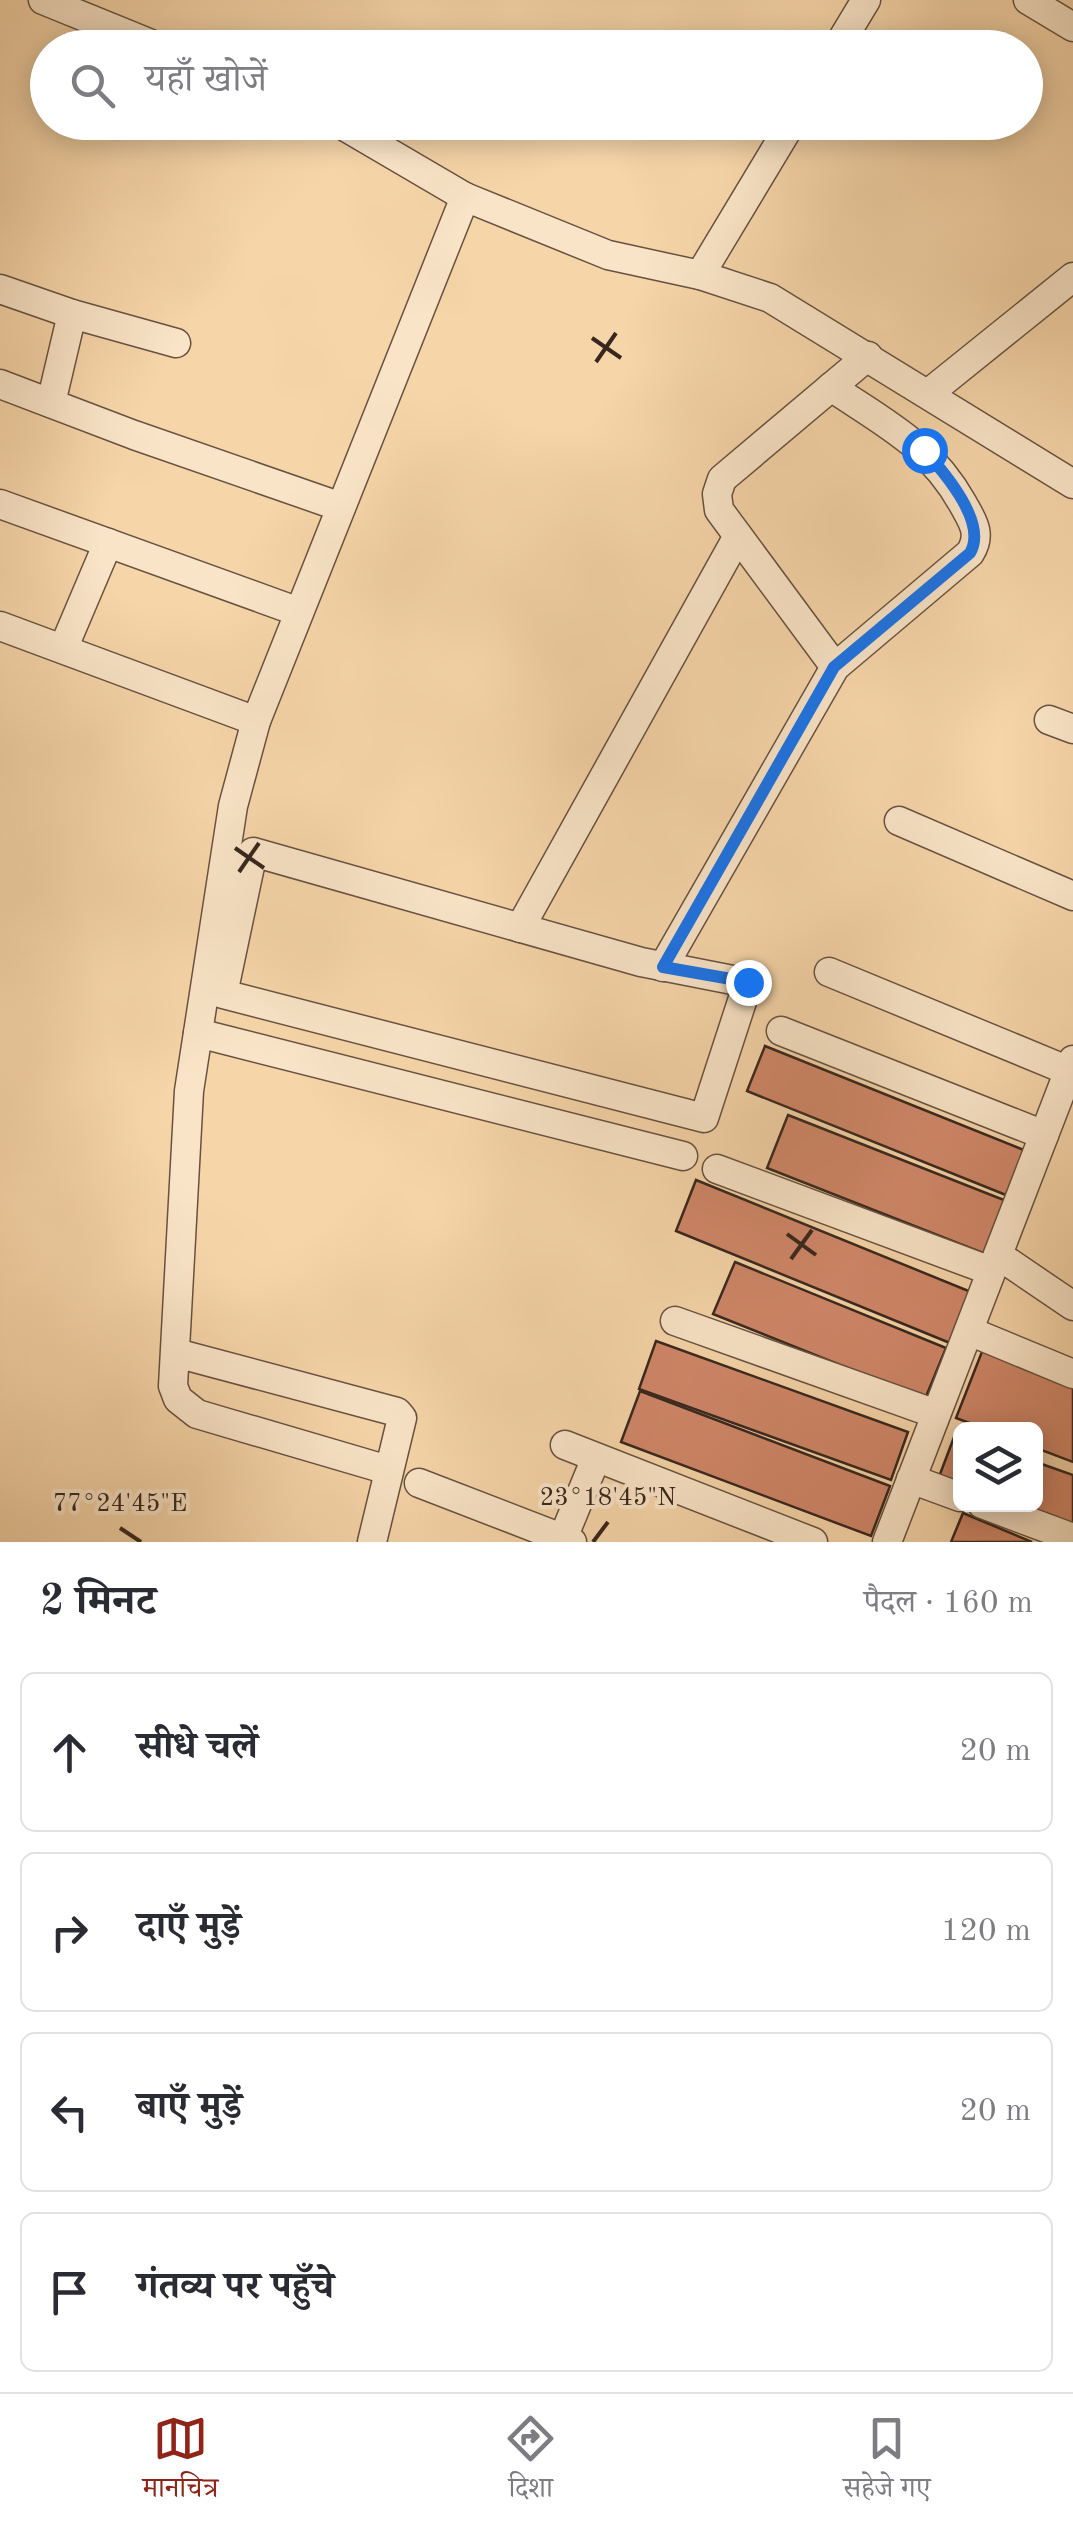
<!DOCTYPE html>
<html lang="hi">
<head>
<meta charset="utf-8">
<style>
	:root { --surface:#fff; --page:#f7f7f7; --text:#2b2b33; --muted:#7c7c81; --line:#e1e1e2; --accent:#8f2418 }
	body { margin:0; font-family:"Old Standard TT","Noto Serif Devanagari",serif; background:var(--page); color:var(--text) }
	.controls { position:absolute; right:30px; bottom:30px; display:grid; overflow:hidden; border-radius:15px; box-shadow:0 5px 25px #0003 }
	.controls button { width:90px; height:90px; display:grid; place-items:center; padding:0; border:0; border-bottom:2px solid var(--line); background:var(--surface); color:var(--text); font:50px sans-serif }
	.stop { position:absolute; width:30px; height:30px; margin:-22px; border:8px solid #1a73e8; border-radius:50%; background:#fff }
	.stop.end { background:#1a73e8; border-color:#fff; box-shadow:0 2px 10px #0008 }
	.list { margin:0; padding:0; list-style:none }
	h2 { display:flex; justify-content:space-between; align-items:center; height:130px; margin:0; padding:0 40px; font-size:42px }
	h2 small { font-size:32px; font-weight:400; color:var(--muted) }
	.list li { display:grid; grid-template-columns:65px 1fr auto; gap:30px; align-items:center; box-sizing:border-box; height:160px; margin:0 20px 20px; padding:0 20px; border:2px solid var(--line); border-radius:15px }
	.list b { display:block; font-size:38px; white-space:nowrap }
	.list em { font-size:32px; font-style:normal; color:var(--muted) }
	.icon { flex:none; width:55px; height:55px; fill:none; stroke:currentColor; stroke-width:2; stroke-linecap:round; stroke-linejoin:round }
	.map { position:relative; flex:none; width:1073px; height:1542px; overflow:hidden }
	.search { position:absolute; background:var(--surface); box-shadow:0 5px 25px #0003; left:30px; right:30px; top:30px; height:110px; display:flex; align-items:center; gap:25px; box-sizing:border-box; padding:0 35px; border-radius:55px; color:var(--muted); font-size:38px }
	.sheet { height:850px; background:var(--surface) }
	nav { display:flex; justify-content:space-around; align-items:center; box-sizing:border-box; height:140px; border-top:2px solid var(--line); background:var(--surface); font-size:28px; color:var(--muted) }
	nav a { display:grid; justify-items:center; gap:5px }
	nav .on { color:var(--accent) }
	.map>svg:first-child { display:block }
	.building { fill:#d08769; stroke:#37271e; stroke-width:2.5 }
	.lines { fill:none; stroke-linecap:round; stroke-linejoin:round }
	.minor-casing { stroke:#675241; stroke-width:31 }
	.minor { stroke:#f9e4c7; stroke-width:28 }
	.route { stroke:#1a73e8; stroke-width:12 }
	.ticks { fill:none; stroke:#37271e; stroke-width:4 }
	.ticks-label { font-size:25px; text-anchor:middle; fill:#37271e; stroke:#f9e4c7; stroke-width:8; stroke-linejoin:round; paint-order:stroke }
</style>
</head>
<body>
<div class="map">
<svg width="1073" height="1542" viewBox="0 0 1073 1542">
	<rect width="100%" height="100%" fill="#f6d5a9"/>
	<filter id="stains"><feTurbulence type="fractalNoise" baseFrequency=".002" numOctaves="4"/><feColorMatrix values="0 0 0 0 .2 0 0 0 0 .09 0 0 0 0 .02 0 0 0 .5 -.17"/></filter>
	<radialGradient id="worn" r=".72"><stop offset=".6" stop-color="#630" stop-opacity="0"/><stop offset="1" stop-color="#630" stop-opacity=".3"/></radialGradient>
	<!-- building -->
	<g class="building">
		<path d="M 765,1046 L 1029,1152 L 1011,1197 L 747,1091 Z"/>
		<path d="M 788,1115 L 1009,1202 L 988,1255 L 767,1168 Z"/>
		<path d="M 696,1180 L 971,1292 L 950,1343 L 676,1231 Z"/>
		<path d="M 735,1262 L 946,1348 L 925,1399 L 713,1314 Z"/>
		<path d="M 656,1341 L 908,1432 L 891,1480 L 639,1389 Z"/>
		<path d="M 985,1344 L 1073,1377 L 1073,1462 L 1036,1448 L 1036,1430 L 988,1430 L 956,1418 Z"/>
		<path d="M 640,1391 L 890,1486 L 871,1536 L 621,1442 Z"/>
		<path d="M 956,1432 L 960,1434 L 960,1491 L 937,1482 Z"/>
		<path d="M 1036,1462 L 1073,1475 L 1073,1533 L 997,1504 L 1036,1504 Z"/>
		<path d="M 963,1513 L 1032,1542 L 951,1542 Z"/>
	</g>
	<g class="lines">
		<!-- minor casing -->
		<g class="minor-casing">
			<g id="minor">
				<path d="M 43,0 L 161,48"/>
				<path d="M 1028,0 L 1073,27"/>
				<path d="M 837,48 L 866,0"/>
				<path d="M 337,122 L 465,197 L 608,255 L 700,275 L 770,298 L 1073,484"/>
				<path d="M 700,275 L 792,122"/>
				<path d="M 0,289 L 72,314 L 176,343"/>
				<path d="M 0,384 L 134,435 L 341,507"/>
				<path d="M 929,393 L 1073,277"/>
				<path d="M 51,403 L 72,314"/>
				<path d="M 0,504 L 299,612"/>
				<path d="M 0,626 L 256,721"/>
				<path d="M 63,649 L 108,543"/>
				<path d="M 835,667 L 719,510 L 717,494 L 722,479 L 868,356"/>
				<path d="M 1049,720 L 1073,729"/>
				<path d="M 899,821 L 1073,896"/>
				<path d="M 253,852 L 641,962 L 748,983 L 704,1118 L 223,994 Z"/>
				<path d="M 520,928 L 738,536"/>
				<path d="M 663,967 L 835,667 L 970,553 C 982,534 973,522 963,504 C 930,445 886,424 831,387"/>
				<path d="M 829,972 L 1069,1071"/>
				<path d="M 781,1031 L 1044,1135"/>
				<path d="M 198,1033 L 683,1156"/>
				<path d="M 717,1169 L 991,1271"/>
				<path d="M 998,1255 L 1073,1306"/>
				<path d="M 675,1321 L 936,1414"/>
				<path d="M 969,1331 L 1073,1374"/>
				<path d="M 176,1353 L 397,1412 L 402,1418 L 372,1542"/>
				<path d="M 565,1445 L 813,1542"/>
				<path d="M 388,1470 L 197,1414 L 178,1399 L 173,1386 L 189,1091 L 233,806 L 256,721 L 465,197"/>
				<path d="M 911,1479 L 960,1497"/>
				<path d="M 419,1483 L 572,1542"/>
				<path d="M 982,1504 L 1073,1538"/>
				<path d="M 563,1538 L 596,1458"/>
				<path d="M 887,1542 L 1073,1060"/>
			</g>
		</g>
		<!-- minor -->
		<use href="#minor" class="minor"/>
	</g>
	<g class="lines">
		<!-- route -->
		<path class="route" d="M 748,982 L 663,967 L 834,667 L 970,553 C 988,523 945,473 924,450"/>
	</g>
	<!-- ticks -->
	<path class="ticks" d="M 592,338 L 621,358M 596,362 L 616,333M 235,848 L 264,868M 239,872 L 259,843M 787,1234 L 816,1255M 791,1259 L 812,1230M 120,1528 L 141,1542M 593,1542 L 608,1522"/>
	<g class="ticks-label">
		<text x="608" y="1505">23°18'45"N</text>
		<text x="120" y="1511">77°24'45"E</text>
	</g>
	<rect width="100%" height="100%" filter="url(#stains)"/>
	<rect width="100%" height="100%" fill="url(#worn)"/>
</svg>
<div class="controls">
<button><svg class="icon" aria-label="layers" viewBox="0 0 24 24"><path d="M12 4l9 5-9 5-9-5zM3 14l9 5 9-5"/></svg></button>
</div>
<div class="stop" style="left:924px;top:450px"></div>
<div class="stop end" style="left:748px;top:982px"></div>
<div class="search"><svg class="icon" aria-label="search" viewBox="0 0 24 24"><circle cx="10" cy="10" r="6"/><path d="M15 15l6 6"/></svg>यहाँ खोजें</div>
</div>
<section class="sheet">
<h2>2 मिनट<small>पैदल · 160 m</small></h2>
<ul class="list">
<li><svg class="icon" aria-label="ahead" viewBox="0 0 24 24"><path d="M12 20V5M6 11l6-6 6 6"/></svg><div><b>सीधे चलें</b></div><em>20 m</em></li>
<li><svg class="icon" aria-label="right" viewBox="0 0 24 24"><path d="M7 20v-9h11M14 6l5 5-5 5"/></svg><div><b>दाएँ मुड़ें</b></div><em>120 m</em></li>
<li><svg class="icon" aria-label="left" viewBox="0 0 24 24"><path d="M17 20v-9H6M10 6l-5 5 5 5"/></svg><div><b>बाएँ मुड़ें</b></div><em>20 m</em></li>
<li><svg class="icon" aria-label="arrive" viewBox="0 0 24 24"><path d="M6 21V4h12l-3 4 3 4H6"/></svg><div><b>गंतव्य पर पहुँचे</b></div></li>
</ul>
</section>
<nav>
<a class="on"><svg class="icon" aria-label="map" viewBox="0 0 24 24"><path d="M3 6l6-2 6 2 6-2v14l-6 2-6-2-6 2zM9 4v14M15 6v14"/></svg>मानचित्र</a>
<a><svg class="icon" aria-label="directions" viewBox="0 0 24 24"><path d="M12 3l9 9-9 9-9-9zM9 14v-3h6M13 9l2 2-2 2"/></svg>दिशा</a>
<a><svg class="icon" aria-label="saved" viewBox="0 0 24 24"><path d="M7 4h10v16l-5-4-5 4z"/></svg>सहेजे गए</a>
</nav>
</body>
</html>
